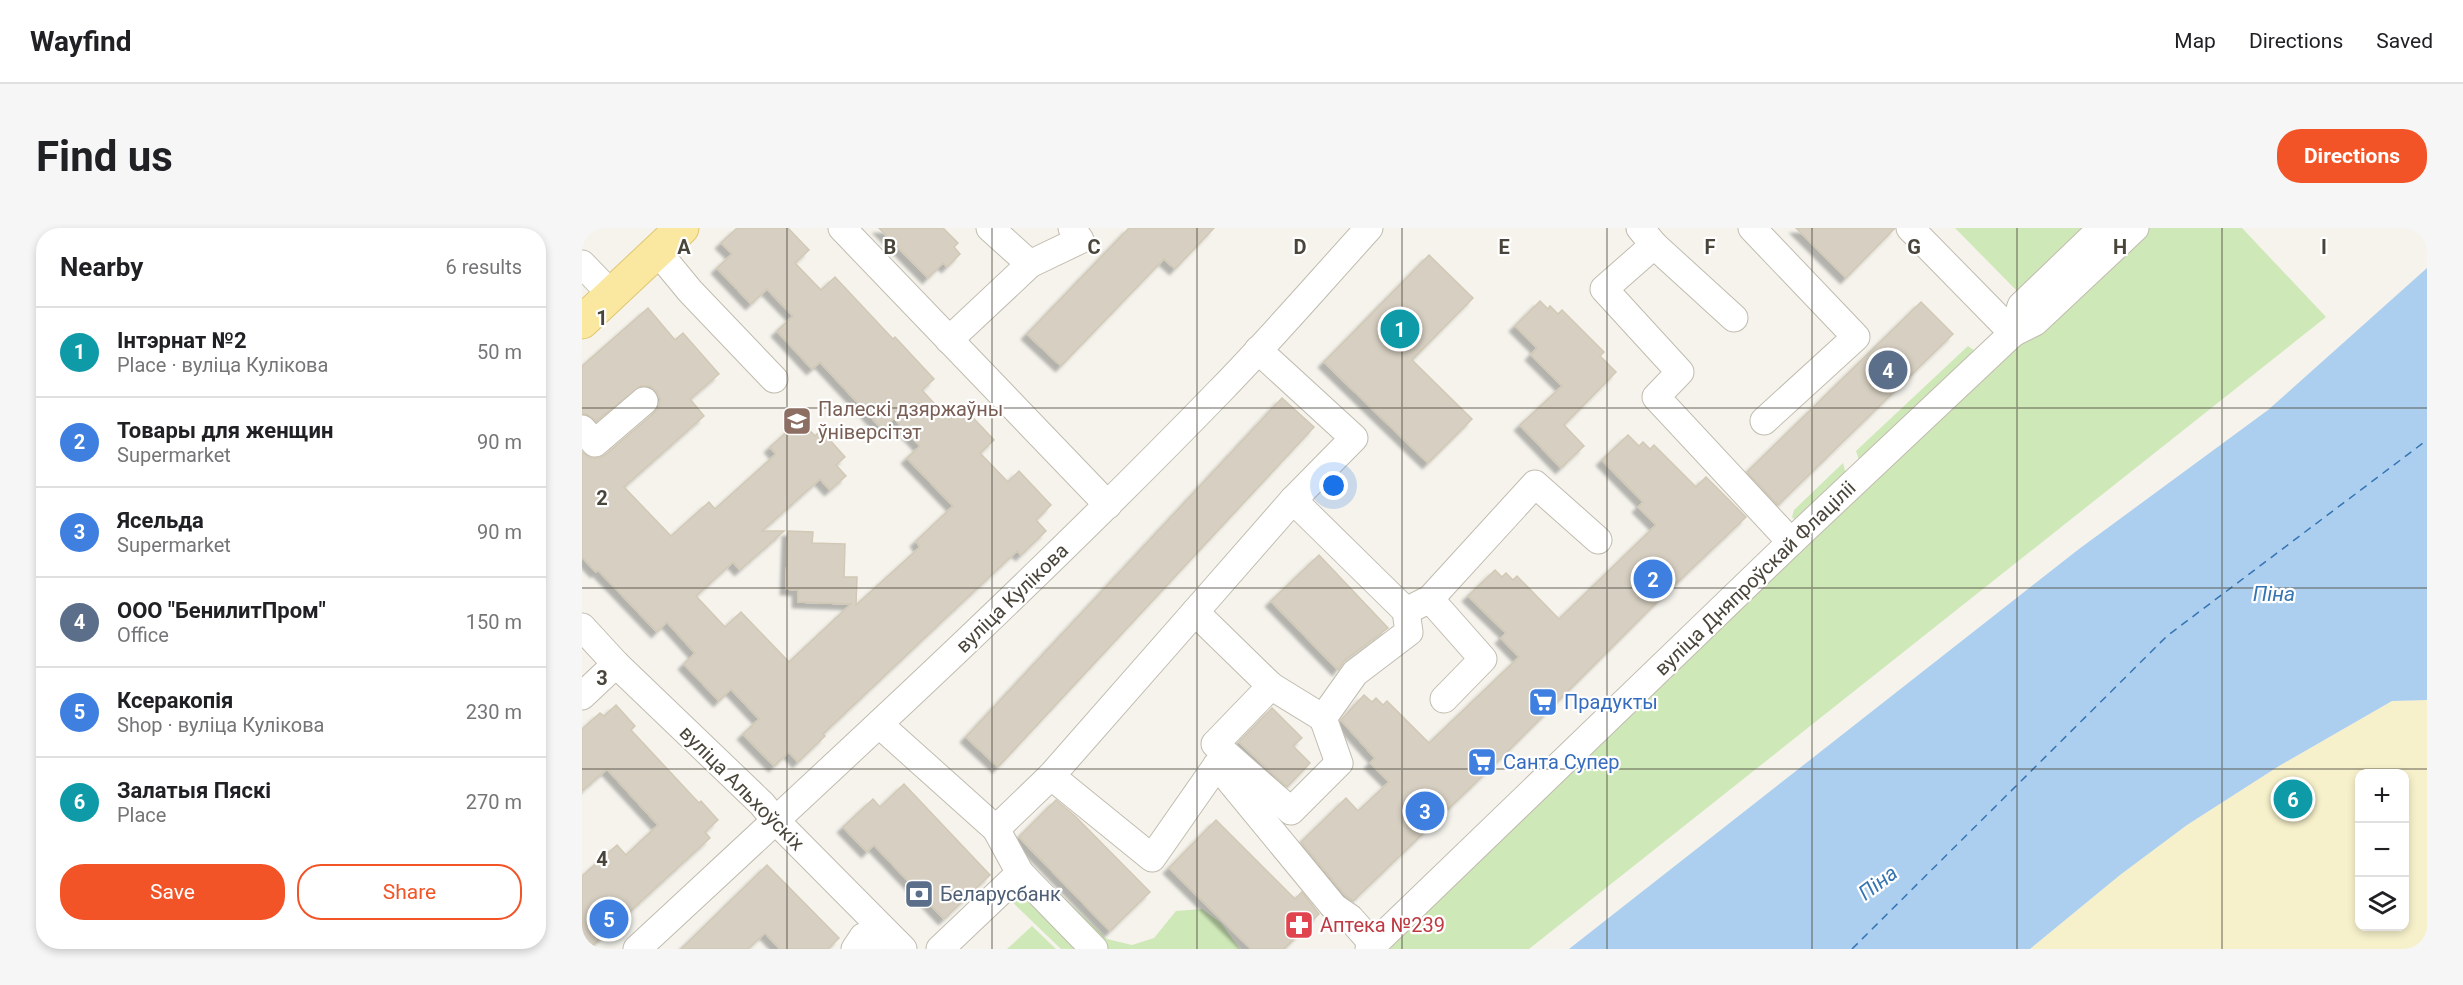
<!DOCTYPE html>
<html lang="en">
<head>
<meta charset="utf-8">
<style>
	:root { --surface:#fff; --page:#f6f6f6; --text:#202124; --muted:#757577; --line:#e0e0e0; --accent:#f25427 }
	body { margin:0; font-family:Roboto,sans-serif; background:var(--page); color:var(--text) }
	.controls { position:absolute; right:18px; bottom:18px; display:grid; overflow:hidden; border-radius:12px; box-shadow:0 3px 9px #0003 }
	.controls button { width:54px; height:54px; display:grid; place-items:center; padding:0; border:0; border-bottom:2px solid var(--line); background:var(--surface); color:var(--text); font:30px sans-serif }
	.you { position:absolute; left:752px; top:258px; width:21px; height:21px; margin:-15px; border:4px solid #fff; border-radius:50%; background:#1a73e8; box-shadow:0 0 0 9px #1a73e833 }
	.badge { display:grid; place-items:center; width:39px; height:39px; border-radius:50%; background:var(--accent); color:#fff; font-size:20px; font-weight:700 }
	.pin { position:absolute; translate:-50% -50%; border:3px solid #fff; box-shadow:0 2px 6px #0006 }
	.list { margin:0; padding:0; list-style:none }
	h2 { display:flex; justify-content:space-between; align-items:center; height:78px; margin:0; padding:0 24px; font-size:26px }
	h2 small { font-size:20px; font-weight:400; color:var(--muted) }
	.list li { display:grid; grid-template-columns:39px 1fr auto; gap:18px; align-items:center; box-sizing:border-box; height:90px; padding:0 24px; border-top:2px solid var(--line) }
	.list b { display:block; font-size:22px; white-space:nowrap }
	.list p { margin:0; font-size:20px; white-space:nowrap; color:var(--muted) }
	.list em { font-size:20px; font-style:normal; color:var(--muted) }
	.actions { display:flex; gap:12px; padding:18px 24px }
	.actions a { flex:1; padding:14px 0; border:2px solid var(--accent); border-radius:24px; text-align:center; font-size:21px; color:var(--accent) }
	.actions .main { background:var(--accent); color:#fff }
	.icon { flex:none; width:33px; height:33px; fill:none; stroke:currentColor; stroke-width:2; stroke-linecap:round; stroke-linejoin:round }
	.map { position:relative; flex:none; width:1845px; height:721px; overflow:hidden; border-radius:24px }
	header { display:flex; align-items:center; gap:36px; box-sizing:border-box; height:84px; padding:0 30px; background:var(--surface); border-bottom:2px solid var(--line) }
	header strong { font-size:28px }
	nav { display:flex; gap:33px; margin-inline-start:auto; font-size:21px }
	.intro { display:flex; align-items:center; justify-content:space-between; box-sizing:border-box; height:144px; padding:0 36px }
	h1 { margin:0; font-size:42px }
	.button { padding:15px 27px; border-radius:24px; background:var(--accent); color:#fff; font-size:21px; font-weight:700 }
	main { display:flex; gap:36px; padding:0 36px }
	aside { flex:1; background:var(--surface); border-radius:24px; box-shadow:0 3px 9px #0003 }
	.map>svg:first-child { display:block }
	.green { fill:#cee8b7 }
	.sand { fill:#f7f1cb; fill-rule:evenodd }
	.water { fill:#accfef }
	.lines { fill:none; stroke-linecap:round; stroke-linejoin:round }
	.ferry { stroke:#3575b3; stroke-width:1.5; stroke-dasharray:8 6; stroke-linecap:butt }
	.building { fill:#d7d0c2; stroke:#d1c9b5; stroke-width:1.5; filter:url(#shadow) }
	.minor-casing { stroke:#c1bcaf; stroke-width:29 }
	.major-casing { stroke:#e0c76f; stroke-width:35 }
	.minor { stroke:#fff; stroke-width:27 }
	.major { stroke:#fae7a0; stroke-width:33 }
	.grid { fill:none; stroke:#4a453a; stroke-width:1.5; stroke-opacity:0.55 }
	.labels { text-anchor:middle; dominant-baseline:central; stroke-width:4.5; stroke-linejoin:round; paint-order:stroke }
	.education-label { font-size:20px; fill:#785e54; stroke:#fff; text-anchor:start }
	.street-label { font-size:20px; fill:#4a453a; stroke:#fff }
	.shop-label { font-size:20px; fill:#366cbe; stroke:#fff; text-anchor:start }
	.service-label { font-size:20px; fill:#4e5e75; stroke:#fff; text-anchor:start }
	.health-label { font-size:20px; fill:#be3a42; stroke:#fff; text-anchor:start }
	.water-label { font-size:21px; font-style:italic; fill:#3575b3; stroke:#fff }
	.grid-label { font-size:20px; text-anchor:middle; font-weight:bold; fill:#4a453a; stroke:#fff; stroke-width:4.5; stroke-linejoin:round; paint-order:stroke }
</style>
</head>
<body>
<header>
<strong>Wayfind</strong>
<nav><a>Map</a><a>Directions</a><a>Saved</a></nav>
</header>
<div class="intro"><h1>Find us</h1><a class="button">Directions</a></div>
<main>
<aside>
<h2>Nearby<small>6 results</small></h2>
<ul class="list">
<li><span class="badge" style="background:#0f9aa8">1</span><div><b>Інтэрнат №2</b><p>Place · вуліца Кулікова</p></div><em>50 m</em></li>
<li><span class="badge" style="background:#3f7fe0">2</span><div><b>Товары для женщин</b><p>Supermarket</p></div><em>90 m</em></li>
<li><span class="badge" style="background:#3f7fe0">3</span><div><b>Ясельда</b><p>Supermarket</p></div><em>90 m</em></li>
<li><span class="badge" style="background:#5c6f8a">4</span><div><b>ООО &quot;БенилитПром&quot;</b><p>Office</p></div><em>150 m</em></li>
<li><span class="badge" style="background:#3f7fe0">5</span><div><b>Ксеракопія</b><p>Shop · вуліца Кулікова</p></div><em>230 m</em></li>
<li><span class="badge" style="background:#0f9aa8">6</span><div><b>Залатыя Пяскі</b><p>Place</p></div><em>270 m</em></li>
</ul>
<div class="actions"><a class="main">Save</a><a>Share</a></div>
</aside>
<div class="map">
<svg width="1845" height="721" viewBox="0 0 1845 721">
	<defs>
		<filter id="shadow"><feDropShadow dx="-5.5" dy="5.5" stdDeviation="1.5" flood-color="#0004"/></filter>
	</defs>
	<rect width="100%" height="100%" fill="#f5f3ec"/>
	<!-- green -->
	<g class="green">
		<path d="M 1373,0 L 1502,0 L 1436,64 Z"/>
		<path d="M 1562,0 L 1660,0 L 1744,89 L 947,721 L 798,721 Z"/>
		<path d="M 1386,118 L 1393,123 L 1277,232 L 1274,223 Z"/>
		<path d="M 1261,235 L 1264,246 L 1215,294 L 1210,289 L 1212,282 Z"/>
		<path d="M 456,644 L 525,711 L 550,717 L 572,710 L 594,683 L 620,681 L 639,695 L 658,721 L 479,721 L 426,670 L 439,656 Z"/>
		<path d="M 450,698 L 474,721 L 425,721 Z"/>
	</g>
	<!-- sand -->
	<path class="sand" d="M 1845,472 L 1845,721 L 1448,721 L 1538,647 L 1605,597 L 1697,538 L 1810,473 ZM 1778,546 L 1822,546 L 1822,698 L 1778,698 Z"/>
	<!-- water -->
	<path class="water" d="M 1845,40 L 1845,472 L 1810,473 L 1697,538 L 1605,597 L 1538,647 L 1448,721 L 987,721 L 1497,321 L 1686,182 Z"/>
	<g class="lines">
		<!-- ferry -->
		<path class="ferry" d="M 1270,721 L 1585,408 L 1845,212"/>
	</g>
	<!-- building -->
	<g class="building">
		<path d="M 155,0 L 206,0 L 227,22 L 213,35 L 239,62 L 253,49 L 311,111 L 313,109 L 352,151 L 340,162 L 367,192 L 381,179 L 412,212 L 398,225 L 426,254 L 437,243 L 469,277 L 454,292 L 464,303 L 439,327 L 435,323 L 371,383 L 241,506 L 243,508 L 216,534 L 207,524 L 192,538 L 161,506 L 177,491 L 149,461 L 137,473 L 102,436 L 113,425 L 85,394 L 75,404 L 16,342 L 14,344 L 0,329 L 0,224 L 9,230 L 17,230 L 23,227 L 72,185 L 77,179 L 78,171 L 74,163 L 68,158 L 59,158 L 14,193 L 5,186 L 0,186 L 0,138 L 66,80 L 93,112 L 101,105 L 137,146 L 108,171 L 122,188 L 42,259 L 89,308 L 127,274 L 133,281 L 194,226 L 188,219 L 218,192 L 233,208 L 239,202 L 263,229 L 254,237 L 264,248 L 248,262 L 238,251 L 180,303 L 202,303 L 158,342 L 151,334 L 114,368 L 143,399 L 159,384 L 207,434 L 269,376 L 216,374 L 216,362 L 204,361 L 206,303 L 231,304 L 230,315 L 263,316 L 262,349 L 275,349 L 274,377 L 338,319 L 334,313 L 371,278 L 325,230 L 338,218 L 312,190 L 300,201 L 238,134 L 230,141 L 195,103 L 211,88 L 185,61 L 169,76 L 135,40 L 150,26 L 139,15 Z"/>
		<path d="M 297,0 L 361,0 L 376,15 L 372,19 L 378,26 L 365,39 L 361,35 L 346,50 Z"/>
		<path d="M 547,0 L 632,0 L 593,41 L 582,31 L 479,138 L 445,106 Z"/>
		<path d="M 1214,0 L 1313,0 L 1264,50 Z"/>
		<path d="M 847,27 L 891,70 L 830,132 L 890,191 L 846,235 L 742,134 Z"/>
		<path d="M 958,73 L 966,81 L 968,78 L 976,86 L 980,82 L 1022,124 L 1018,128 L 1034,144 L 982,197 L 1002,218 L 979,240 L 938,197 L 980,158 L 949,127 L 955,120 L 933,98 Z"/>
		<path d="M 1339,74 L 1371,106 L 1196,277 L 1165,244 Z"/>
		<path d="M 700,170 L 732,199 L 416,539 L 384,509 Z"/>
		<path d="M 1046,207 L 1057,218 L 1061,214 L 1068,221 L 1072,217 L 1114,259 L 1124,249 L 1164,289 L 1079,370 L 916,533 L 771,673 L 763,667 L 719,614 L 764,570 L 776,583 L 807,554 L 788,535 L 793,530 L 759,492 L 782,467 L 790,474 L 794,470 L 801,477 L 805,473 L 847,515 L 937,429 L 919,410 L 924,405 L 886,368 L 913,342 L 920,349 L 924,345 L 931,352 L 935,348 L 977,391 L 1074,297 L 1056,279 L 1061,274 L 1020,232 Z"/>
		<path d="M 737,327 L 806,400 L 763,432 L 756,442 L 689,373 Z"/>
		<path d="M 34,477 L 53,498 L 49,502 L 117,575 L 119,573 L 136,592 L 123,604 L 128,610 L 7,721 L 0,721 L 0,648 L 35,617 L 44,627 L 76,597 L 25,541 L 0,563 L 0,501 L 18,485 L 22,488 Z"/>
		<path d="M 690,480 L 720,510 L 711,518 L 728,535 L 705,559 L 657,514 Z"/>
		<path d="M 322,556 L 408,647 L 362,691 L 292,617 L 285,624 L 261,599 L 291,571 L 298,579 Z"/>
		<path d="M 474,572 L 493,588 L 568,664 L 528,703 L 437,609 Z"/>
		<path d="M 634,592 L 713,671 L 720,664 L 737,686 L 702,721 L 669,721 L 587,640 Z"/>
		<path d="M 185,637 L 257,710 L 246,721 L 198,721 L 183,705 L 166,721 L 99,721 Z"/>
	</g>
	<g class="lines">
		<!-- minor casing -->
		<g class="minor-casing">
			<g id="minor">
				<path d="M 260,0 L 526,277"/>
				<path d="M 1058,0 L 1072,17 L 1022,61 L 1098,144 L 1074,169 L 1209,314"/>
				<path d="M 1170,0 L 1274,109 L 1182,193"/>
				<path d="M 1328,0 L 1431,105"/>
				<path d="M 1072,17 L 1152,90"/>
				<path d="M 75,23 L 108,63 L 192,151"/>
				<path d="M 0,36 L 29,66"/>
				<path d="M 448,36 L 498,12 L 490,0"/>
				<path d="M 1431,105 L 1439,78 L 1520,0"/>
				<path d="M 367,112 L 448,36 L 408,0"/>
				<path d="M 0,201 L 13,215 L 62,173"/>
				<path d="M 711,272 L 824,383 L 848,371 L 953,256 L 1016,312"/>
				<path d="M 848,371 L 901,431 L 862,471"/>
				<path d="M 0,399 L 34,436 L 180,576 L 193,592 L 321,721"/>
				<path d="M 689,458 L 741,490"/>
				<path d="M 0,468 L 34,436"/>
				<path d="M 298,497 L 414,601 L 469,548 L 570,630 L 635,537 L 670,549 L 633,516 L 689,458 L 613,384 L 711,272 L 772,210 L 676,122"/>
				<path d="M 635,537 L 752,679 L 768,690 L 791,716"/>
				<path d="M 469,548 L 613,384"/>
				<path d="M 670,549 L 709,583 L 757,535 L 741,490 L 773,445 L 827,404 L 824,383"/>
				<path d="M 414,601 L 438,645"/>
				<path d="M 55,721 C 252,538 450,357 637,164 C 689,111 737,55 787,0"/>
				<path d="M 273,721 L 281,709 L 305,707"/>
				<path d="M 358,721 L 438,645 L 512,721"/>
				<path d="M 787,721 L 1209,314 L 1431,105 L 1453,94 L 1553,0"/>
			</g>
		</g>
		<!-- major casing -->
		<g class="major-casing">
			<path id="major" d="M 0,94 L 100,0"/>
		</g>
		<!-- minor -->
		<use href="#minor" class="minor"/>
		<!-- major -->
		<use href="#major" class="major"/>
	</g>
	<!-- grid -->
	<path class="grid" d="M 205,0 L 205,721M 410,0 L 410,721M 615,0 L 615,721M 820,0 L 820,721M 1025,0 L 1025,721M 1230,0 L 1230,721M 1435,0 L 1435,721M 1640,0 L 1640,721M 0,180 L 1845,180M 0,360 L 1845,360M 0,541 L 1845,541"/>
	<!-- icons -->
	<defs>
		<g id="university-square" transform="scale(1.5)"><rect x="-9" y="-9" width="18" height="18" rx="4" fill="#8d6e63" stroke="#fff"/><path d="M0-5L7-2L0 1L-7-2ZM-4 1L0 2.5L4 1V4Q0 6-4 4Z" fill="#fff"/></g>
		<g id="supermarket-square" transform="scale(1.5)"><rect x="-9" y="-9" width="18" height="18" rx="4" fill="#3f7fe0" stroke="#fff"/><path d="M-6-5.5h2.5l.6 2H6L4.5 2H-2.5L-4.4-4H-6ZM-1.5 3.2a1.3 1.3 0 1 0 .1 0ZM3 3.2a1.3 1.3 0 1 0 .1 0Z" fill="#fff"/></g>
		<g id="bank-square" transform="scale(1.5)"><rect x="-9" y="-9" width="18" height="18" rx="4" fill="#5c6f8a" stroke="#fff"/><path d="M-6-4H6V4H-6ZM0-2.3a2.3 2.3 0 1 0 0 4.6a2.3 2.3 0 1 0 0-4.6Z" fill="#fff"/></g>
		<g id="pharmacy-square" transform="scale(1.5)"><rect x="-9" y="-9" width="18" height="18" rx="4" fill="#e0444e" stroke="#fff"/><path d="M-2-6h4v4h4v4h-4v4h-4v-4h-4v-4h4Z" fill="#fff"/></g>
	</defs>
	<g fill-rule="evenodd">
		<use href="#university-square" x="215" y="193"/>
		<use href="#supermarket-square" x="961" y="474"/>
		<use href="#supermarket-square" x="900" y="534"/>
		<use href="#bank-square" x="337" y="666"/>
		<use href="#pharmacy-square" x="717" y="697"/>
	</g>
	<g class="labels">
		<!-- education labels -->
		<g class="education-label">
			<text x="236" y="181">Палескі дзяржаўны<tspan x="236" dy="23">ўніверсітэт</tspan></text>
		</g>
		<!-- street labels -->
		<g class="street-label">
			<text transform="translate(1173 350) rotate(-44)">вуліца Дняпроўскай Флаціліі</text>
			<text transform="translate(430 370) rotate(-44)">вуліца Кулікова</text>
			<text transform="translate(160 560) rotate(45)">вуліца Альхоўскіх</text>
		</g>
		<!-- shop labels -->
		<g class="shop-label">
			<text x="982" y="474">Прадукты</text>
			<text x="921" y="534">Санта Супер</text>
		</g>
		<!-- service labels -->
		<g class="service-label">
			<text x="358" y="666">Беларусбанк</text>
		</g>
		<!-- health labels -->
		<g class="health-label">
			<text x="738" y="697">Аптека №239</text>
		</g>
		<!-- water labels -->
		<g class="water-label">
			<text x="1692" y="366">Піна</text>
			<text transform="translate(1296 655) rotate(-37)">Піна</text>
		</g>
	</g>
	<g class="grid-label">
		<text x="102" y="26">A</text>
		<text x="308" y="26">B</text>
		<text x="512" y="26">C</text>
		<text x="718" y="26">D</text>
		<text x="922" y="26">E</text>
		<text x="1128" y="26">F</text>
		<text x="1332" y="26">G</text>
		<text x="1538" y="26">H</text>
		<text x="1742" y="26">I</text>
		<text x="20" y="97">1</text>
		<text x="20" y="277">2</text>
		<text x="20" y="457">3</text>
		<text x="20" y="638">4</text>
	</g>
</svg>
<div class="controls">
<button>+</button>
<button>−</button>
<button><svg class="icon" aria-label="layers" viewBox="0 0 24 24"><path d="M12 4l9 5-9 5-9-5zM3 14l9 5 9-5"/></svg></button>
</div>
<div class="you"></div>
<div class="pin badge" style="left:818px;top:101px;background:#0f9aa8">1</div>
<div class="pin badge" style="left:1071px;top:351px;background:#3f7fe0">2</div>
<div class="pin badge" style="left:843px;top:583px;background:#3f7fe0">3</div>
<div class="pin badge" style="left:1306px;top:142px;background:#5c6f8a">4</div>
<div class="pin badge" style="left:27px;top:691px;background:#3f7fe0">5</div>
<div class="pin badge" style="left:1711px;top:571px;background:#0f9aa8">6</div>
</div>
</main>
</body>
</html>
